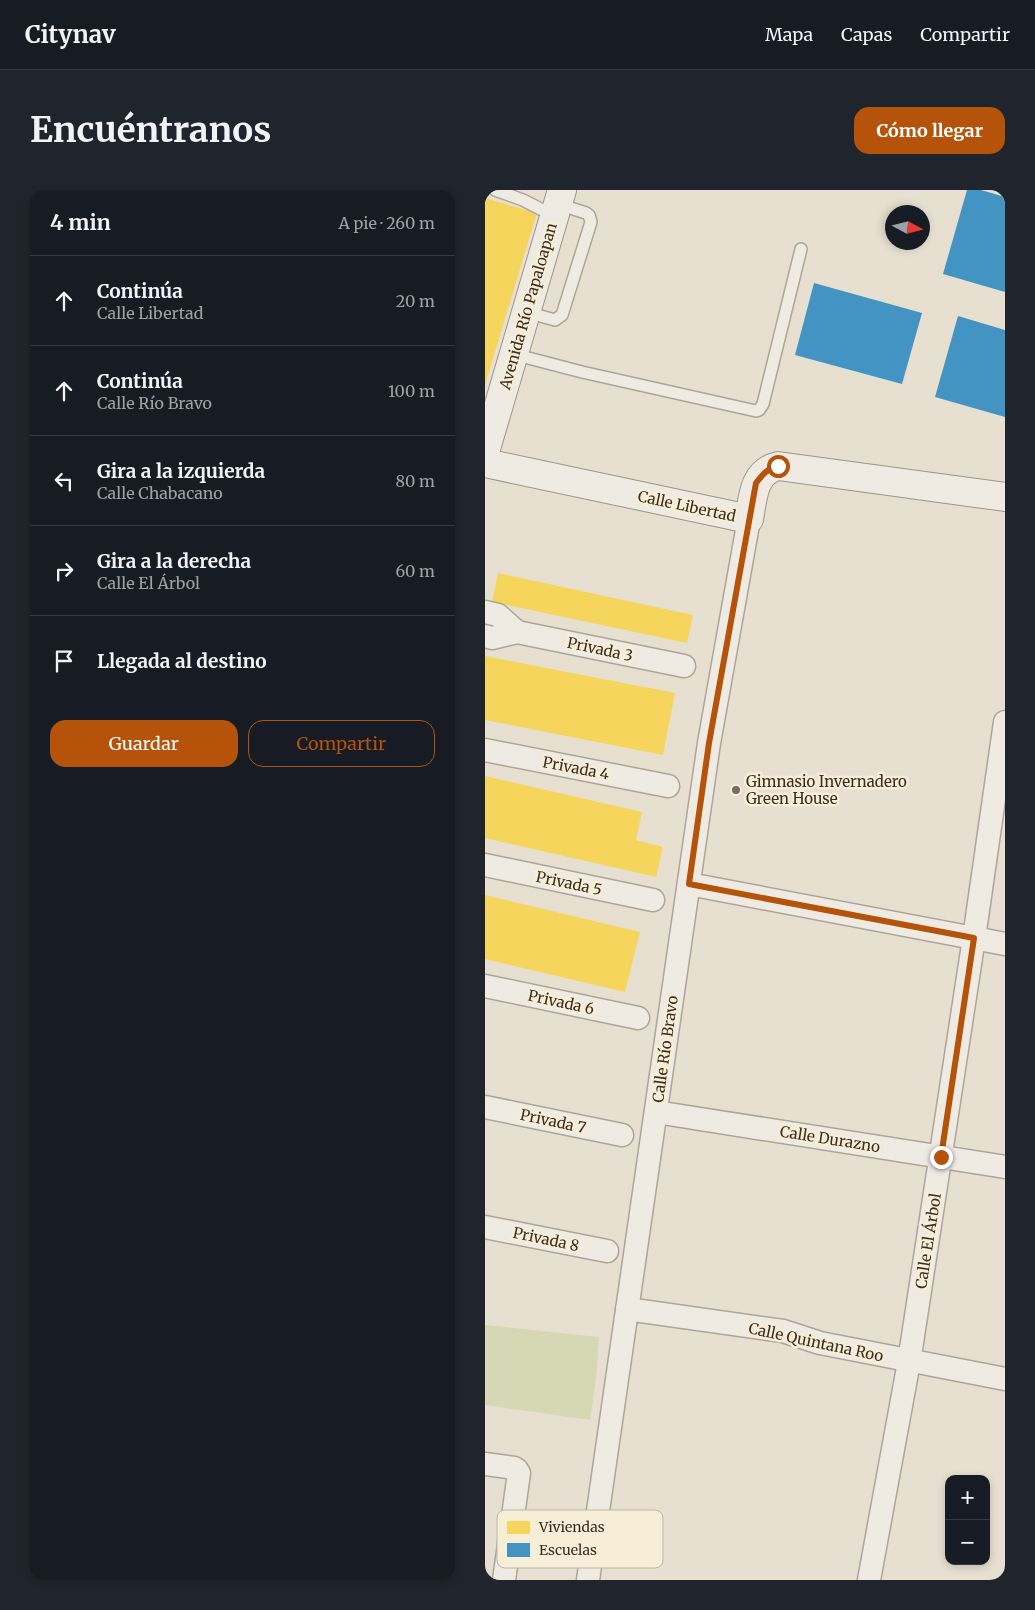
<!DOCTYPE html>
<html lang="es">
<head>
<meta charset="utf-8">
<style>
	:root { --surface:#171b24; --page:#20242c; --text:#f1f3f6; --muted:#9ea1a6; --line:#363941; --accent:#b45309 }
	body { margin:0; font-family:Merriweather,serif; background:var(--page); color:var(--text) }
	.controls { position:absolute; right:15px; bottom:15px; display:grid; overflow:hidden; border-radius:10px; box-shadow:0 2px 8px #0003 }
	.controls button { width:45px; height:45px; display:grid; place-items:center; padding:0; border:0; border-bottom:1px solid var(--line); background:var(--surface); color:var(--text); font:25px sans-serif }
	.compass { position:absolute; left:400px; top:15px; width:45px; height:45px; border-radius:50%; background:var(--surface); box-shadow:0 2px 8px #0003; rotate:97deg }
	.stop { position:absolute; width:15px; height:15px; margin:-11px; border:4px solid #b45309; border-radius:50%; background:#fff }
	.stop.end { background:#b45309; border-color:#fff; box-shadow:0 1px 5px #0008 }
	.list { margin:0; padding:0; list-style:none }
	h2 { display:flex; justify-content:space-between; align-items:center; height:65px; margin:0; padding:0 20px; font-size:21px }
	h2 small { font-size:16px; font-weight:400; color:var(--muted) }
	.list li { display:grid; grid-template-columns:32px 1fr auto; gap:15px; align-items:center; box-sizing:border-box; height:90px; padding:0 20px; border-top:1px solid var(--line) }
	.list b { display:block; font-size:19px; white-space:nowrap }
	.list p { margin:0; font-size:16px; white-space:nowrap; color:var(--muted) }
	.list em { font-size:16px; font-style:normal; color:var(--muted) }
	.actions { display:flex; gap:10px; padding:15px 20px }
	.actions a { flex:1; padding:11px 0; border:1px solid var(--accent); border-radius:15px; text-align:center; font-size:18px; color:var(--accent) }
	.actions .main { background:var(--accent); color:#fff }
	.icon { flex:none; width:28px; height:28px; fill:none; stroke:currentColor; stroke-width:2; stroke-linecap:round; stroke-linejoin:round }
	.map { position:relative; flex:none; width:520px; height:1390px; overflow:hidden; border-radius:15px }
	header { display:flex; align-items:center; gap:30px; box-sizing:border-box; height:70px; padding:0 25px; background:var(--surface); border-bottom:1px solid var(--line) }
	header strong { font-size:24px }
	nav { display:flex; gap:28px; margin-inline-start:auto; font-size:18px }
	.intro { display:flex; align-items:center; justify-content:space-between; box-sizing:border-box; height:120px; padding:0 30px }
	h1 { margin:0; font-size:35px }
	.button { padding:12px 22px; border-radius:15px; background:var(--accent); color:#fff; font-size:18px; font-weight:700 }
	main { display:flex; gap:30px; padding:0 30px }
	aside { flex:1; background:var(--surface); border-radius:15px; box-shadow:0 2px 8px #0003 }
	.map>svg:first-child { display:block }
	.green { fill:#d6d7b3 }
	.homes { fill:#f6d55c }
	.schools { fill:#4393c3 }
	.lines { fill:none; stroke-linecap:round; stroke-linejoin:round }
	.lane-casing { stroke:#ada599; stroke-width:14 }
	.street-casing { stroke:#ada599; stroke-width:25 }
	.secondary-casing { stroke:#9c958a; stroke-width:30 }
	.lane { stroke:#efebe3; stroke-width:11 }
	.street { stroke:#efebe3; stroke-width:22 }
	.secondary { stroke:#efebe3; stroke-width:28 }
	.route { stroke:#b45309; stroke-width:6 }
	.poi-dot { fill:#786c5e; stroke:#f7eed8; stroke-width:2 }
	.labels { text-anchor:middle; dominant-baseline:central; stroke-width:5; stroke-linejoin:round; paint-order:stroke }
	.street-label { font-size:15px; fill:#3d2e20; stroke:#f7eed8 }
	.poi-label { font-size:15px; fill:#3d2e20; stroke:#f7eed8; text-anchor:start }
	.key { fill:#f7eed8; stroke:#bfb4a1; stroke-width:1 }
	.key-label { font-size:14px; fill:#3d2e20 }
</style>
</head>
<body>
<header>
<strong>Citynav</strong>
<nav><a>Mapa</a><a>Capas</a><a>Compartir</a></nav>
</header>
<div class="intro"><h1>Encuéntranos</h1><a class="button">Cómo llegar</a></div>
<main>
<aside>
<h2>4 min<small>A pie · 260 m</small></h2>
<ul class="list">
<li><svg class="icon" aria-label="ahead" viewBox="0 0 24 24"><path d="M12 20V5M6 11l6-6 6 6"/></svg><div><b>Continúa</b><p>Calle Libertad</p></div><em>20 m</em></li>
<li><svg class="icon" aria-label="ahead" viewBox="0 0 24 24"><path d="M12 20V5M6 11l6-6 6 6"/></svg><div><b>Continúa</b><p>Calle Río Bravo</p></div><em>100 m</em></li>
<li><svg class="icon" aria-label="left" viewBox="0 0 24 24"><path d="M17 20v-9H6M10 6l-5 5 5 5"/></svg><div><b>Gira a la izquierda</b><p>Calle Chabacano</p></div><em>80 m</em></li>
<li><svg class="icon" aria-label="right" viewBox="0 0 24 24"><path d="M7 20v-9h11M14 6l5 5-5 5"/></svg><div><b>Gira a la derecha</b><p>Calle El Árbol</p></div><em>60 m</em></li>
<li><svg class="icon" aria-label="arrive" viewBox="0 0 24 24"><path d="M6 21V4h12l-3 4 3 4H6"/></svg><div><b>Llegada al destino</b></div></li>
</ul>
<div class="actions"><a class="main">Guardar</a><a>Compartir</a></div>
</aside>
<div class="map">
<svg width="520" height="1390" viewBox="0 0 520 1390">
	<rect width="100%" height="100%" fill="#e7e0d1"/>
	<!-- green -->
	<path class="green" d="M 0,1135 L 114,1147 L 111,1189 L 105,1230 L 0,1215 Z"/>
	<!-- homes -->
	<g class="homes">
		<path d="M 0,8 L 52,23 L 0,195 Z"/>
		<path d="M 13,383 L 208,425 L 202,453 L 7,412 Z"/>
		<path d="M 0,466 L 190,503 L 178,565 L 0,530 Z"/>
		<path d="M 0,586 L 157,622 L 151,650 L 178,657 L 171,687 L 0,648 Z"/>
		<path d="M 0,705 L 155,742 L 140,802 L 0,769 Z"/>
	</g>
	<!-- schools -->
	<g class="schools">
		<path d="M 482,0 L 496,0 L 520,7 L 520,102 L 458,84 Z"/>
		<path d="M 329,93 L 437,123 L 417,194 L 310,165 Z"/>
		<path d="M 473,126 L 520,140 L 520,227 L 450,207 Z"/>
	</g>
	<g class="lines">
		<!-- lane casing -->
		<g class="lane-casing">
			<g id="lane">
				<path d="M 10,0 L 38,10 L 69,26"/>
				<path d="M 41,122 L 70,130 L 77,125 L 106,32 L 104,25 L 101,23 L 73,14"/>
				<path d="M 28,164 L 97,182 L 271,221 L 274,220 L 278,214 L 316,59"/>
			</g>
		</g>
		<!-- street casing -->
		<g class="street-casing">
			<g id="street">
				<path d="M 0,422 L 13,425 L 32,442"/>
				<path d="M 0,446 L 7,448 L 32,442 L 199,476"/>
				<path d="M 0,560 L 183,596"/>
				<path d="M 0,675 L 168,710"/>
				<path d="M 204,694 L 520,754"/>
				<path d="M 0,796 L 153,828"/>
				<path d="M 0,917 L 137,945"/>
				<path d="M 171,922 L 520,977"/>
				<path d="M 0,1037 L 122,1061"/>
				<path d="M 142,1119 L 298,1141 L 335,1153 L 520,1189"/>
				<path d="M 0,1274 L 29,1278 L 32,1280 L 34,1283 L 19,1390"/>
				<path d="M 103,1390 L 224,553 L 264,329"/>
				<path d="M 384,1390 L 424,1172 L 489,748 L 520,532"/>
			</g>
		</g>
		<!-- secondary casing -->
		<g class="secondary-casing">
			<g id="secondary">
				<path d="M 0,262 L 77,0"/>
				<path d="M 0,273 L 264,329 C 268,308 268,282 293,276 L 520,307"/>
			</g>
		</g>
		<!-- lane -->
		<use href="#lane" class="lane"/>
		<!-- street -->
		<use href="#street" class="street"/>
		<!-- secondary -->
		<use href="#secondary" class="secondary"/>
	</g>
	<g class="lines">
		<!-- route -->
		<path class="route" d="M 293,276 C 282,279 278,284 271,293 L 224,553 L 204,694 L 489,748 L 456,967"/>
	</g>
	<!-- markers -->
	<circle class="poi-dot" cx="251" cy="600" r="5"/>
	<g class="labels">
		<!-- street labels -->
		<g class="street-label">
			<text transform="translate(43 116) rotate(-74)">Avenida Río Papaloapan</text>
			<text transform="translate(202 316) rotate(12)">Calle Libertad</text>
			<text transform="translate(115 459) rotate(12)">Privada 3</text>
			<text transform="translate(91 578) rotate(11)">Privada 4</text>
			<text transform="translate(84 693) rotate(12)">Privada 5</text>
			<text transform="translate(76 812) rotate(12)">Privada 6</text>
			<text transform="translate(180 859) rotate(-82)">Calle Río Bravo</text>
			<text transform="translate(68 931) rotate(12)">Privada 7</text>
			<text transform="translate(345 949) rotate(9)">Calle Durazno</text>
			<text transform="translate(61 1049) rotate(12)">Privada 8</text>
			<text transform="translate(443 1051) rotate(-81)">Calle El Árbol</text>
			<text transform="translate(331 1152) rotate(12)">Calle Quintana Roo</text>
		</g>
		<!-- poi labels -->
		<g class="poi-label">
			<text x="261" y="591">Gimnasio Invernadero<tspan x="261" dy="17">Green House</tspan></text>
		</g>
	</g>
	<!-- legend -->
	<rect x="12" y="1320" width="166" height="58" rx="8" class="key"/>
	<rect x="22" y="1331" width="23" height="13" fill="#f6d55c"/>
	<rect x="22" y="1353" width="23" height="14" fill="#4393c3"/>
	<g class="key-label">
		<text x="54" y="1342">Viviendas</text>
		<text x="54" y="1365">Escuelas</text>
	</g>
</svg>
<div class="controls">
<button>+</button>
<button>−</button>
</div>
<svg class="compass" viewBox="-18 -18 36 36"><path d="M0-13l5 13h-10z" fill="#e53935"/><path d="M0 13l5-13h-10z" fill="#9ea1a6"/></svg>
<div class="stop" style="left:293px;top:276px"></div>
<div class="stop end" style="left:456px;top:967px"></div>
</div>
</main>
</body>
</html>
